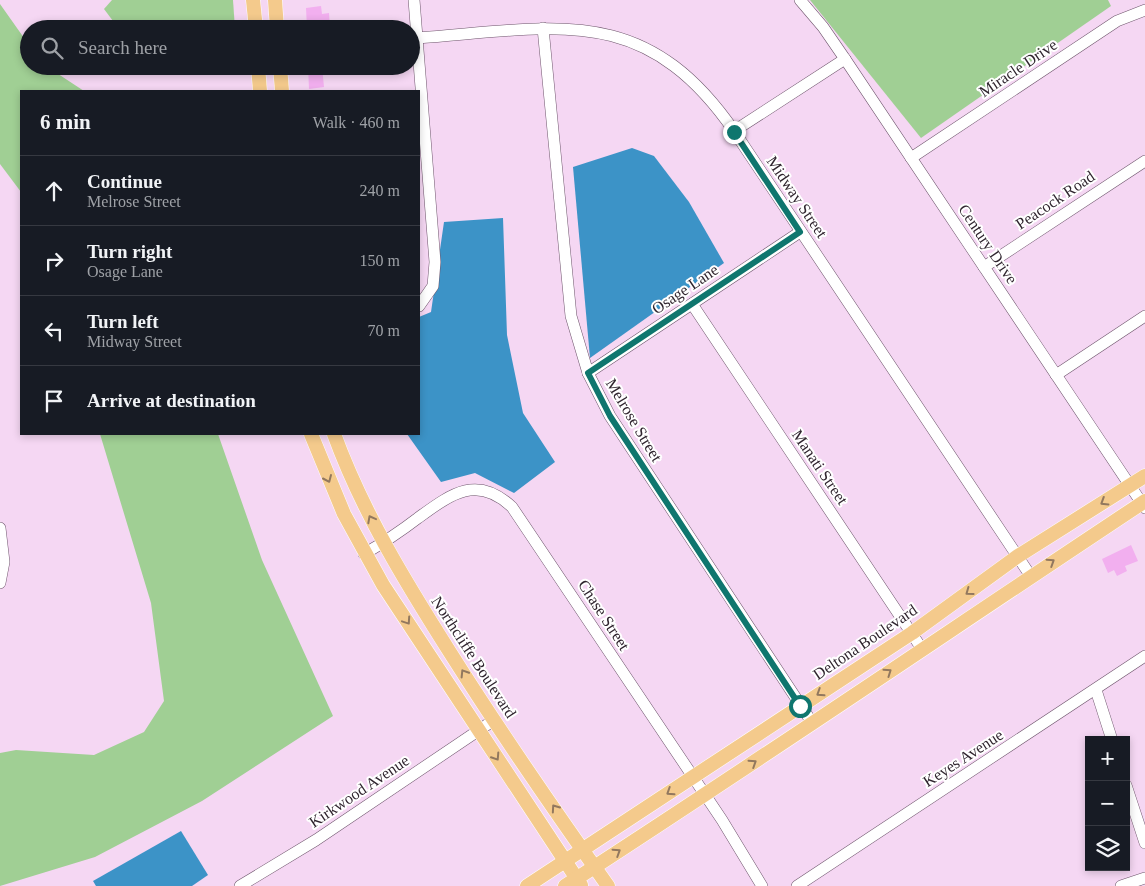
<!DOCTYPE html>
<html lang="en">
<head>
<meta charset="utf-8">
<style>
	:root { --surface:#171b24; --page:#242831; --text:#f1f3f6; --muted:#9ea1a6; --line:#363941 }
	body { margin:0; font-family:"Times New Roman",serif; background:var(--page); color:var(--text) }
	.controls { position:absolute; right:15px; bottom:15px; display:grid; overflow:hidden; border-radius:0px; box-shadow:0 2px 8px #0003 }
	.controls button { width:45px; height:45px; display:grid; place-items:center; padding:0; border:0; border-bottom:1px solid var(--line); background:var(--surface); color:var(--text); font:25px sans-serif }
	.stop { position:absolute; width:15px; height:15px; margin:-11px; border:4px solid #0f766e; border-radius:50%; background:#fff }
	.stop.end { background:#0f766e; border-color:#fff; box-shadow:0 1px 5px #0008 }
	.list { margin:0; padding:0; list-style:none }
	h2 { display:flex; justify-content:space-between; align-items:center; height:65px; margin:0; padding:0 20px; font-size:21px }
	h2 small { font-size:16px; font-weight:400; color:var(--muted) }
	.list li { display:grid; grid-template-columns:32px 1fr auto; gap:15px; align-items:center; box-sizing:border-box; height:70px; padding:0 20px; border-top:1px solid var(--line) }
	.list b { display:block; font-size:19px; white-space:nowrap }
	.list p { margin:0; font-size:16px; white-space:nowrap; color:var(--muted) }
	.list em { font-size:16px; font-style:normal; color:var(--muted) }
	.icon { flex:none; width:28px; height:28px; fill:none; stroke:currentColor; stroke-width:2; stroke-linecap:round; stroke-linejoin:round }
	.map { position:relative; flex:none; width:1145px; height:886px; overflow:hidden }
	.search { position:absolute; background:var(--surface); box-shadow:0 2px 8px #0003; left:20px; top:20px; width:400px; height:55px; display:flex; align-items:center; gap:12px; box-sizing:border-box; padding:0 18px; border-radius:28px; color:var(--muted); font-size:19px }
	.panel { position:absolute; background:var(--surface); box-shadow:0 2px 8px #0003; left:20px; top:90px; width:400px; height:345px; border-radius:0px }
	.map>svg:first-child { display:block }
	.green { fill:#a0cf94 }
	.water { fill:#3c93c7 }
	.building { fill:#f2afef }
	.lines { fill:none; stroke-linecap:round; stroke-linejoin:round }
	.minor-casing { stroke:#6e556c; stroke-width:12 }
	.major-casing { stroke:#fff; stroke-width:15 }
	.minor { stroke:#fff; stroke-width:11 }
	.major { stroke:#f4ca8c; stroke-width:14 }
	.oneway { stroke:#92785e }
	.route { stroke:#0f766e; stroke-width:6 }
	.labels { text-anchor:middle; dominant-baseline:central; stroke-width:4; stroke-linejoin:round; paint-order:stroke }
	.street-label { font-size:16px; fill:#30252f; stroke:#fff }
</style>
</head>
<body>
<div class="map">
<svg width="1145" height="886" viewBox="0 0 1145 886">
	<rect width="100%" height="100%" fill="#f5d7f3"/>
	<!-- green -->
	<g class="green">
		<path d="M 112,0 L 233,0 L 235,29 L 119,29 L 104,9 Z"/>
		<path d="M 810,0 L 1108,0 L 1111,6 L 921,138 Z"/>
		<path d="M 0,4 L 29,45 L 29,66 L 46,66 L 84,91 L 21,91 L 21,192 L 0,164 Z"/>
		<path d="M 100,434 L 218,434 L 262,560 L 333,716 L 202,801 L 95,857 L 0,886 L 0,753 L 16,750 L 94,755 L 144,732 L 164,701 L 151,603 Z"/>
	</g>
	<!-- water -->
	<g class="water">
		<path d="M 632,148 L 654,156 L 689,202 L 724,263 L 590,358 L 573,167 Z"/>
		<path d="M 503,218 L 507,335 L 523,413 L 555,462 L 514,493 L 475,473 L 441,482 L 407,434 L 419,434 L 419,317 L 431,312 L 444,222 Z"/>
		<path d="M 181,831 L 208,875 L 192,886 L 96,886 L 93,881 Z"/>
	</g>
	<!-- building -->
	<g class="building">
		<path d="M 321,6 L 322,14 L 329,13 L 330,27 L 307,29 L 306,8 Z"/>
		<path d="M 308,66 L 322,66 L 324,87 L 309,89 Z"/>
		<path d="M 1131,545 L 1138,561 L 1125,566 L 1127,571 L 1117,576 L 1114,570 L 1108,573 L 1102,559 Z"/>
	</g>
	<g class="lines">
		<!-- minor casing -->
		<g class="minor-casing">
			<g id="minor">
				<path d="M 414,0 L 435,262 L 433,286 L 419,306"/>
				<path d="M 800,0 L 823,27 L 845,59 L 1145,508"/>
				<path d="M 543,28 L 571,316 L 588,373 L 610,416 L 813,724"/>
				<path d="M 417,38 C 555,28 644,1 734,131 L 1030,575"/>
				<path d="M 734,131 L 845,59"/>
				<path d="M 911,158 L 1117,21 L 1145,10"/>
				<path d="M 984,267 L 1145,161"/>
				<path d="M 692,304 L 922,649"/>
				<path d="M 588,373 L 800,232"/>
				<path d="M 1056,375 L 1145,316"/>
				<path d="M 0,528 L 4,562 L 0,583"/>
				<path d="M 364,554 C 383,543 401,531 418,518 C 451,494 477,474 512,507 L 722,820 L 762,886"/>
				<path d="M 1096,690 L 1112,740"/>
				<path d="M 1126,785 L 1145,843"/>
				<path d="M 240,886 L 316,840 L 494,720"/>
				<path d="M 797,886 L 1145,656"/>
				<path d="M 1121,886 L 1145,878"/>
			</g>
		</g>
		<!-- major casing -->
		<g class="major-casing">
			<g id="major">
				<path d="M 253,0 L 256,29"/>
				<path d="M 275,0 L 277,29"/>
				<path d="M 258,66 L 260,91"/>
				<path d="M 280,66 L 282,91"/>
				<path d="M 311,434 L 344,514 L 383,585 L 581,885"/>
				<path d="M 334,434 C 363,513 406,583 451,654 C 501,733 554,810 608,886"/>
				<path d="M 527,886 L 912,633 L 1018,556 L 1145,476"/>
				<path d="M 565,886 C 760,760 952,629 1145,501"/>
			</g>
		</g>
		<!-- minor -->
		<use href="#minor" class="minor"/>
		<!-- major -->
		<use href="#major" class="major"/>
	</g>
	<!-- one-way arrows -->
	<defs><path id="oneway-chevron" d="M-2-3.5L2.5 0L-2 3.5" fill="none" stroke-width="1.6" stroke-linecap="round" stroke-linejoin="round" transform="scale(1.25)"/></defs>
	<g class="oneway">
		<use href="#oneway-chevron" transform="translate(328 479) rotate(66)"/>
		<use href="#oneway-chevron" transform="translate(1104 502) rotate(148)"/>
		<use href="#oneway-chevron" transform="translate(371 519) rotate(-118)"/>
		<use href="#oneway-chevron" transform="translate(1051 562) rotate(-33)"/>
		<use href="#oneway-chevron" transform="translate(969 592) rotate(144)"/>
		<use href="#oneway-chevron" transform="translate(407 621) rotate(56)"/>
		<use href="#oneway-chevron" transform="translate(888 672) rotate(-35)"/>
		<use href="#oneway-chevron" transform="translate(464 673) rotate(-122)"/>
		<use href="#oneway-chevron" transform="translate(820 693) rotate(147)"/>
		<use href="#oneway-chevron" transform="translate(496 757) rotate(57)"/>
		<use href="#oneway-chevron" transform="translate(753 763) rotate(-33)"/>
		<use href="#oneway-chevron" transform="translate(670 792) rotate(147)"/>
		<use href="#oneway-chevron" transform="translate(555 808) rotate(-125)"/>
		<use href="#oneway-chevron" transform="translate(617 852) rotate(-33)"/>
	</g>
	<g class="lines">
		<!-- route -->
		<path class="route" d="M 734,132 L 800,232 L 588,373 L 610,416 L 800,706"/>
	</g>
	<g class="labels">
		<!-- street labels -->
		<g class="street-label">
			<text transform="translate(1018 68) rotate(-34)">Miracle Drive</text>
			<text transform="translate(797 197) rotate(56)">Midway Street</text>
			<text transform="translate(1055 200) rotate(-34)">Peacock Road</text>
			<text transform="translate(988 244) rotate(56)">Century Drive</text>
			<text transform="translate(685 289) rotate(-34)">Osage Lane</text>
			<text transform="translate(634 420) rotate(59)">Melrose Street</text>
			<text transform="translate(820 467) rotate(56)">Manati Street</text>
			<text transform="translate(604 615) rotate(57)">Chase Street</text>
			<text transform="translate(865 642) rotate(-34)">Deltona Boulevard</text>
			<text transform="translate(474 657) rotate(57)">Northcliffe Boulevard</text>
			<text transform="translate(963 758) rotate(-33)">Keyes Avenue</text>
			<text transform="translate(359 791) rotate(-34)">Kirkwood Avenue</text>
		</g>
	</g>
</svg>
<div class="controls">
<button>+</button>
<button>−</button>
<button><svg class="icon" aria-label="layers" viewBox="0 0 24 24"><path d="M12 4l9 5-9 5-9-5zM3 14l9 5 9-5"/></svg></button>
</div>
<div class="stop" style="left:800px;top:706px"></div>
<div class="stop end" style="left:734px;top:132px"></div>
<div class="search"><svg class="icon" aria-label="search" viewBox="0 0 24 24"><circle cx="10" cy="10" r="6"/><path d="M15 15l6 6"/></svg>Search here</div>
<section class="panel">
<h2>6 min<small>Walk · 460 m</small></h2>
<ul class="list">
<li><svg class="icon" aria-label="ahead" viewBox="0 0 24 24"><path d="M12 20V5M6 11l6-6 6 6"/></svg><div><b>Continue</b><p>Melrose Street</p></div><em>240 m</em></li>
<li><svg class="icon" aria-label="right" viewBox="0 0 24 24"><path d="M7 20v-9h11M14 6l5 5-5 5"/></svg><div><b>Turn right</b><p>Osage Lane</p></div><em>150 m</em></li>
<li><svg class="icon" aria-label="left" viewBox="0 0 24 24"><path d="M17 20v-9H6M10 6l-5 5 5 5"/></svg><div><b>Turn left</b><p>Midway Street</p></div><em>70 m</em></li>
<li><svg class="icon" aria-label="arrive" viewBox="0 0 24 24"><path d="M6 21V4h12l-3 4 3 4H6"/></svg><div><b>Arrive at destination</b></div></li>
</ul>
</section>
</div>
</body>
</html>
